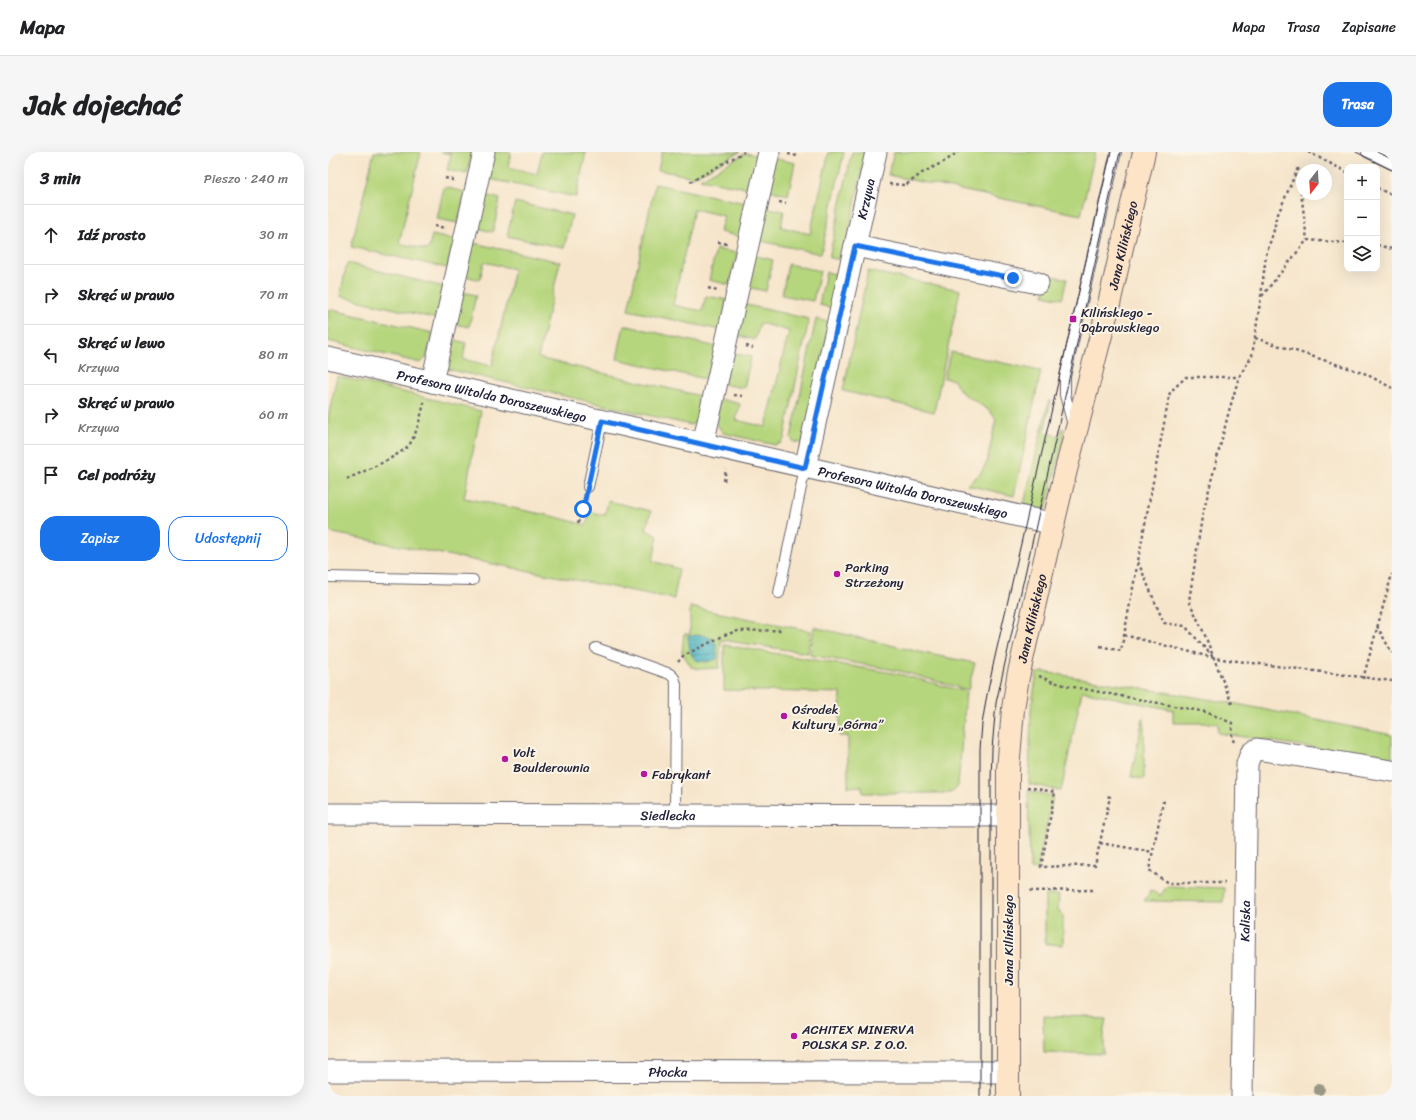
<!DOCTYPE html>
<html lang="pl">
<head>
<meta charset="utf-8">
<style>
	:root { --surface:#fff; --page:#f6f6f6; --text:#202124; --muted:#757577; --line:#e0e0e0; --accent:#1a73e8 }
	body { margin:0; font-family:Sriracha,sans-serif; background:var(--page); color:var(--text) }
	.controls { position:absolute; right:12px; top:12px; display:grid; overflow:hidden; border-radius:8px; box-shadow:0 4px 16px #0002 }
	.controls button { width:36px; height:36px; display:grid; place-items:center; padding:0; border:0; border-bottom:1px solid var(--line); background:var(--surface); color:var(--text); font:20px sans-serif }
	.compass { position:absolute; left:968px; top:12px; width:36px; height:36px; border-radius:50%; background:var(--surface); box-shadow:0 4px 16px #0002; rotate:197deg }
	.stop { position:absolute; width:12px; height:12px; margin:-9px; border:3px solid #1a73e8; border-radius:50%; background:#fff }
	.stop.end { background:#1a73e8; border-color:#fff; box-shadow:0 1px 4px #0008 }
	.list { margin:0; padding:0; list-style:none }
	h2 { display:flex; justify-content:space-between; align-items:center; height:52px; margin:0; padding:0 16px; font-size:17px }
	h2 small { font-size:13px; font-weight:400; color:var(--muted) }
	.list li { display:grid; grid-template-columns:26px 1fr auto; gap:12px; align-items:center; box-sizing:border-box; height:60px; padding:0 16px; border-top:1px solid var(--line) }
	.list b { display:block; font-size:15px; white-space:nowrap }
	.list p { margin:0; font-size:13px; white-space:nowrap; color:var(--muted) }
	.list em { font-size:13px; font-style:normal; color:var(--muted) }
	.actions { display:flex; gap:8px; padding:12px 16px }
	.actions a { flex:1; padding:9px 0; border:1px solid var(--accent); border-radius:16px; text-align:center; font-size:14px; color:var(--accent) }
	.actions .main { background:var(--accent); color:#fff }
	.icon { flex:none; width:22px; height:22px; fill:none; stroke:currentColor; stroke-width:2; stroke-linecap:round; stroke-linejoin:round }
	.map { position:relative; flex:none; width:1064px; height:944px; overflow:hidden; border-radius:16px }
	header { display:flex; align-items:center; gap:24px; box-sizing:border-box; height:56px; padding:0 20px; background:var(--surface); border-bottom:1px solid var(--line) }
	header strong { font-size:19px }
	nav { display:flex; gap:22px; margin-inline-start:auto; font-size:14px }
	.intro { display:flex; align-items:center; justify-content:space-between; box-sizing:border-box; height:96px; padding:0 24px }
	h1 { margin:0; font-size:28px }
	.button { padding:10px 18px; border-radius:16px; background:var(--accent); color:#fff; font-size:14px; font-weight:700 }
	main { display:flex; gap:24px; padding:0 24px }
	aside { flex:1; background:var(--surface); border-radius:16px; box-shadow:0 4px 16px #0002 }
	.map>svg:first-child { display:block }
	.green { fill:#b6d67d; stroke:#6c7c5c; fill-rule:evenodd }
	.water { fill:url(#water-rules); stroke:#366c80 }
	.lines { fill:none; stroke-linecap:round; stroke-linejoin:round }
	.lane-casing { stroke:#6c666d; stroke-width:12 }
	.street-casing { stroke:#6c666d; stroke-width:23 }
	.secondary-casing { stroke:#6c666d; stroke-width:24 }
	.path { stroke:#6c666d; stroke-width:2.5; stroke-dasharray:3 3; stroke-linecap:butt }
	.lane { stroke:#fff; stroke-width:10 }
	.street { stroke:#fff; stroke-width:21 }
	.secondary { stroke:#fee4c6; stroke-width:22 }
	.tram { stroke:#22223b; stroke-width:1 }
	.tree { fill:#9a9787 }
	.route { stroke:#1a73e8; stroke-width:5 }
	.poi-dot { fill:#b5179e; stroke:#fcf5e5; stroke-width:1.5 }
	.labels { text-anchor:middle; dominant-baseline:central; stroke-width:4; stroke-linejoin:round; paint-order:stroke }
	.street-label { font-size:13px; fill:#22223b; stroke:#fcf5e5 }
	.poi-label { font-size:13px; fill:#22223b; stroke:#fcf5e5; text-anchor:start }
</style>
</head>
<body>
<header>
<strong>Mapa</strong>
<nav><a>Mapa</a><a>Trasa</a><a>Zapisane</a></nav>
</header>
<div class="intro"><h1>Jak dojechać</h1><a class="button">Trasa</a></div>
<main>
<aside>
<h2>3 min<small>Pieszo · 240 m</small></h2>
<ul class="list">
<li><svg class="icon" aria-label="ahead" viewBox="0 0 24 24"><path d="M12 20V5M6 11l6-6 6 6"/></svg><div><b>Idź prosto</b></div><em>30 m</em></li>
<li><svg class="icon" aria-label="right" viewBox="0 0 24 24"><path d="M7 20v-9h11M14 6l5 5-5 5"/></svg><div><b>Skręć w prawo</b></div><em>70 m</em></li>
<li><svg class="icon" aria-label="left" viewBox="0 0 24 24"><path d="M17 20v-9H6M10 6l-5 5 5 5"/></svg><div><b>Skręć w lewo</b><p>Krzywa</p></div><em>80 m</em></li>
<li><svg class="icon" aria-label="right" viewBox="0 0 24 24"><path d="M7 20v-9h11M14 6l5 5-5 5"/></svg><div><b>Skręć w prawo</b><p>Krzywa</p></div><em>60 m</em></li>
<li><svg class="icon" aria-label="arrive" viewBox="0 0 24 24"><path d="M6 21V4h12l-3 4 3 4H6"/></svg><div><b>Cel podróży</b></div></li>
</ul>
<div class="actions"><a class="main">Zapisz</a><a>Udostępnij</a></div>
</aside>
<div class="map">
<svg width="1064" height="944" viewBox="0 0 1064 944">
	<defs>
		<pattern id="water-rules" width="6" height="5" patternUnits="userSpaceOnUse"><rect width="6" height="5" fill="#49b6c5"/><path d="M0 2.5h6" fill="none" stroke="#3c94a1"/></pattern>
	</defs>
	<rect width="100%" height="100%" fill="#fcf5e5"/>
	<filter id="ink" filterUnits="userSpaceOnUse"><feTurbulence type="fractalNoise" baseFrequency=".025" numOctaves="2"/><feDisplacementMap in="SourceGraphic" scale="8" xChannelSelector="R" yChannelSelector="G"/><feConvolveMatrix kernelMatrix="1 2 1 2 8 2 1 2 1" color-interpolation-filters="sRGB"/></filter>
	<filter id="wash" filterUnits="userSpaceOnUse"><feTurbulence type="fractalNoise" baseFrequency=".012" numOctaves="4" result="noise"/><feDisplacementMap in="SourceGraphic" scale="16" xChannelSelector="R" yChannelSelector="G"/><feGaussianBlur stdDeviation="0.9" result="paint"/><feColorMatrix in="noise" values="0 0 0 0 0 0 0 0 0 0 0 0 0 0 0 0 0 1.4 0 .05"/><feComposite in="paint" operator="in"/></filter>
	<g filter="url(#wash)">
		<rect width="100%" height="100%" fill="#f6e5cb"/>
		<!-- green -->
		<g class="green">
			<path d="M 46,0 L 93,0 L 71,91 L 100,98 L 104,83 L 126,88 L 119,116 L 23,95 Z"/>
			<path d="M 113,0 L 144,0 L 139,22 L 119,18 L 123,2 Z"/>
			<path d="M 162,0 L 183,0 L 180,15 L 209,22 L 214,0 L 258,0 L 248,45 L 156,26 Z"/>
			<path d="M 334,0 L 412,0 L 365,25 L 330,18 Z"/>
			<path d="M 501,0 L 516,0 L 493,102 L 428,88 L 435,55 L 456,59 L 453,75 L 482,82 Z"/>
			<path d="M 524,0 L 538,0 L 515,108 L 501,106 Z"/>
			<path d="M 566,0 L 767,0 L 753,63 L 560,23 Z"/>
			<path d="M 418,1 L 432,4 L 424,37 L 372,27 Z"/>
			<path d="M 445,6 L 467,11 L 460,43 L 437,37 Z"/>
			<path d="M 327,32 L 422,52 L 414,85 L 392,80 L 396,64 L 366,57 L 345,153 L 374,159 L 378,144 L 399,148 L 392,178 L 300,158 Z"/>
			<path d="M 116,35 L 137,40 L 130,71 L 109,67 Z"/>
			<path d="M 153,42 L 172,47 L 165,80 L 145,75 Z"/>
			<path d="M 187,50 L 244,63 L 236,96 L 179,84 Z"/>
			<path d="M 141,90 L 232,110 L 210,206 L 377,245 L 371,269 L 363,273 L 119,217 L 116,210 L 121,186 L 138,191 L 135,207 L 164,214 L 186,117 L 156,110 L 152,128 L 134,123 Z"/>
			<path d="M 388,97 L 409,101 L 402,133 L 381,128 Z"/>
			<path d="M 425,103 L 445,108 L 438,139 L 418,135 Z"/>
			<path d="M 19,111 L 116,135 L 109,167 L 12,144 Z"/>
			<path d="M 460,112 L 492,119 L 485,149 L 454,143 Z"/>
			<path d="M 540,119 L 632,138 L 606,260 L 515,239 Z"/>
			<path d="M 498,120 L 512,123 L 505,156 L 491,153 Z"/>
			<path d="M 720,123 L 739,127 L 734,147 L 716,143 Z"/>
			<path d="M 130,139 L 148,143 L 141,175 L 123,171 Z"/>
			<path d="M 414,152 L 481,167 L 456,287 L 453,291 L 447,293 L 395,281 L 388,271 L 392,247 L 412,252 L 408,268 L 438,275 L 461,179 L 432,171 L 427,188 L 407,183 Z"/>
			<path d="M 0,157 L 105,181 L 98,206 L 93,211 L 0,189 Z"/>
			<path d="M 488,167 L 502,170 L 475,291 L 466,290 L 463,286 Z"/>
			<path d="M 296,173 L 389,195 L 381,228 L 289,207 Z"/>
			<path d="M 402,200 L 423,205 L 416,236 L 395,232 Z"/>
			<path d="M 623,200 L 713,219 L 686,344 L 639,333 L 652,322 L 659,310 L 668,267 L 662,259 L 633,240 L 626,228 L 616,226 L 621,205 Z"/>
			<path d="M 9,224 L 153,259 L 136,346 L 228,365 L 258,373 L 262,360 L 277,363 L 280,349 L 323,359 L 318,378 L 330,384 L 325,409 L 351,417 L 346,447 L 0,380 L 0,266 Z"/>
			<path d="M 721,248 L 723,249 L 716,280 L 731,284 L 734,276 L 736,277 L 734,293 L 718,357 L 713,359 L 695,356 Z"/>
			<path d="M 362,455 L 483,479 L 480,501 L 393,488 L 391,516 L 371,517 L 363,515 L 354,500 L 356,482 L 362,482 ZM 373,483 L 381,510 L 370,509 L 364,504 L 360,485 Z"/>
			<path d="M 486,475 L 600,502 L 647,511 L 640,538 L 572,519 L 482,503 Z"/>
			<path d="M 396,493 L 571,522 L 638,540 L 630,634 L 626,639 L 622,641 L 535,641 L 534,634 L 520,635 L 520,584 L 511,584 L 513,541 L 396,538 Z"/>
			<path d="M 716,520 L 909,552 L 1064,583 L 1064,608 L 890,581 L 890,571 L 845,571 L 845,558 L 754,539 L 733,639 L 701,632 L 703,557 L 709,521 Z"/>
			<path d="M 815,566 L 816,566 L 816,627 L 803,625 Z"/>
			<path d="M 700,639 L 725,644 L 709,718 L 702,717 Z"/>
			<path d="M 839,734 L 896,736 L 895,750 L 816,749 L 823,738 L 832,744 Z"/>
			<path d="M 717,743 L 731,743 L 730,758 L 735,764 L 735,793 L 717,792 Z"/>
			<path d="M 715,864 L 779,867 L 776,881 L 776,902 L 716,900 Z"/>
		</g>
		<!-- water -->
		<path class="water" d="M 373,483 C 389,486 389,492 389,507 C 366,515 362,505 360,484 Z"/>
	</g>
	<g filter="url(#ink)">
		<g class="lines">
			<!-- lane casing -->
			<g class="lane-casing">
				<g id="lane">
					<path d="M 1039,0 L 1064,12"/>
					<path d="M 745,273 L 737,243 L 737,225 L 788,0"/>
					<path d="M 260,335 L 274,269"/>
					<path d="M 0,425 L 145,428"/>
					<path d="M 451,441 L 477,316"/>
					<path d="M 268,496 L 342,522 L 346,526 L 348,532 L 347,663"/>
				</g>
			</g>
			<!-- street casing -->
			<g class="street-casing">
				<g id="street">
					<path d="M 527,94 L 710,131"/>
					<path id="s1" d="M 0,206 L 726,372"/>
					<path d="M 104,230 L 156,0"/>
					<path d="M 375,292 L 441,0"/>
					<path id="s2" d="M 477,316 L 548,0"/>
					<path id="s3" d="M 0,662 L 680,664"/>
					<path id="s4" d="M 0,919 L 680,920"/>
					<path id="s5" d="M 914,944 L 919,612 L 923,601 L 929,597 L 1064,619"/>
				</g>
			</g>
			<!-- secondary casing -->
			<g class="secondary-casing">
				<g id="secondary">
					<path id="s6" d="M 680,944 L 680,618 L 685,557 L 690,525 L 722,385 L 738,318 L 780,156 L 816,0"/>
				</g>
			</g>
			<!-- path -->
			<g class="path">
				<path d="M 980,0 L 1019,20"/>
				<path d="M 460,2 L 469,4"/>
				<path d="M 970,16 L 979,88"/>
				<path d="M 117,26 L 128,29"/>
				<path d="M 362,30 L 416,0"/>
				<path d="M 561,32 L 578,33 L 594,21 L 619,8 L 630,0"/>
				<path d="M 1049,36 L 1064,43"/>
				<path d="M 451,50 L 458,51"/>
				<path d="M 106,74 L 118,76"/>
				<path d="M 390,90 L 399,92"/>
				<path d="M 1049,93 L 1064,97"/>
				<path d="M 380,136 L 389,139"/>
				<path d="M 934,144 L 979,88 L 1019,91"/>
				<path d="M 927,186 L 1036,221 L 1064,236"/>
				<path d="M 418,194 L 425,196"/>
				<path d="M 406,243 L 414,244"/>
				<path d="M 19,327 C 34,320 76,303 83,290 C 90,278 93,262 97,248"/>
				<path d="M 396,329 L 398,317"/>
				<path d="M 250,371 L 257,349"/>
				<path d="M 810,410 L 836,471 L 857,474 L 885,505"/>
				<path d="M 1049,474 L 1064,501"/>
				<path d="M 796,483 L 886,506 L 1064,529"/>
				<path d="M 772,494 L 793,499 L 842,240 L 858,225 L 911,225"/>
				<path d="M 350,510 L 355,504 L 399,482 L 410,479 L 455,478"/>
				<path d="M 711,524 L 722,529 L 740,534 L 878,560 L 904,571 L 904,586 L 906,590"/>
				<path d="M 1035,527 L 1064,422"/>
				<path d="M 904,552 L 876,481 L 861,449 L 874,365 L 901,259 L 911,225 L 924,204 L 933,144 L 938,103 L 947,75 L 947,69 L 970,16"/>
				<path d="M 699,635 L 727,640 L 713,715 L 767,713 L 782,645 L 779,644"/>
				<path d="M 837,650 L 835,650 L 821,718 L 840,731 L 897,731"/>
				<path d="M 772,691 L 825,700"/>
				<path d="M 702,739 L 765,738"/>
			</g>
			<!-- lane -->
			<use href="#lane" class="lane"/>
			<!-- street -->
			<use href="#street" class="street"/>
			<!-- secondary -->
			<use href="#secondary" class="secondary"/>
			<!-- tram -->
			<g class="tram">
				<path d="M 1028,0 L 1064,18"/>
				<path d="M 1049,0 L 1064,7"/>
				<path d="M 652,944 L 652,597 L 654,572 L 658,548 L 666,509 L 783,0"/>
				<path d="M 663,944 L 663,629 L 664,597 L 668,551 L 792,0"/>
			</g>
		</g>
		<!-- trees -->
		<circle class="tree" cx="991" cy="937" r="6"/>
	</g>
	<g class="lines" filter="url(#ink)">
		<!-- route -->
		<path class="route" d="M 255,357 L 274,269 L 477,316 L 527,94 L 685,126"/>
	</g>
	<!-- markers -->
	<g class="poi-dot">
		<rect x="741" y="163" width="8" height="8" rx="2"/>
		<circle cx="509" cy="422" r="4"/>
		<circle cx="456" cy="564" r="4"/>
		<circle cx="177" cy="607" r="4"/>
		<circle cx="316" cy="622" r="4"/>
		<circle cx="466" cy="884" r="4"/>
	</g>
	<g class="labels">
		<!-- street labels -->
		<g class="street-label">
			<text stroke="none"><textPath href="#s2" startOffset="276">Krzywa</textPath></text>
			<text stroke="none"><textPath href="#s6" startOffset="864">Jana Kilińskiego</textPath></text>
			<text stroke="none"><textPath href="#s1" startOffset="168">Profesora Witolda Doroszewskiego</textPath></text>
			<text stroke="none"><textPath href="#s1" startOffset="600">Profesora Witolda Doroszewskiego</textPath></text>
			<text stroke="none"><textPath href="#s6" startOffset="480">Jana Kilińskiego</textPath></text>
			<text stroke="none"><textPath href="#s3" startOffset="340">Siedlecka</textPath></text>
			<text stroke="none"><textPath href="#s5" startOffset="175">Kaliska</textPath></text>
			<text transform="translate(680 788) rotate(-90)">Jana Kilińskiego</text>
			<text stroke="none"><textPath href="#s4" startOffset="340">Płocka</textPath></text>
		</g>
		<!-- poi labels -->
		<g class="poi-label">
			<text x="753" y="160">Kilińskiego -<tspan x="753" dy="15">Dąbrowskiego</tspan></text>
			<text x="517" y="415">Parking<tspan x="517" dy="15">Strzeżony</tspan></text>
			<text x="464" y="557">Ośrodek<tspan x="464" dy="15">Kultury „Górna”</tspan></text>
			<text x="185" y="600">Volt<tspan x="185" dy="15">Boulderownia</tspan></text>
			<text x="324" y="622">Fabrykant</text>
			<text x="474" y="877">ACHITEX MINERVA<tspan x="474" dy="15">POLSKA SP. Z O.O.</tspan></text>
		</g>
	</g>
</svg>
<div class="controls">
<button>+</button>
<button>−</button>
<button><svg class="icon" aria-label="layers" viewBox="0 0 24 24"><path d="M12 4l9 5-9 5-9-5zM3 14l9 5 9-5"/></svg></button>
</div>
<svg class="compass" viewBox="-18 -18 36 36"><path d="M0-13l5 13h-10z" fill="#e53935"/><path d="M0 13l5-13h-10z" fill="#757577"/></svg>
<div class="stop" style="left:255px;top:357px"></div>
<div class="stop end" style="left:685px;top:126px"></div>
</div>
</main>
</body>
</html>
